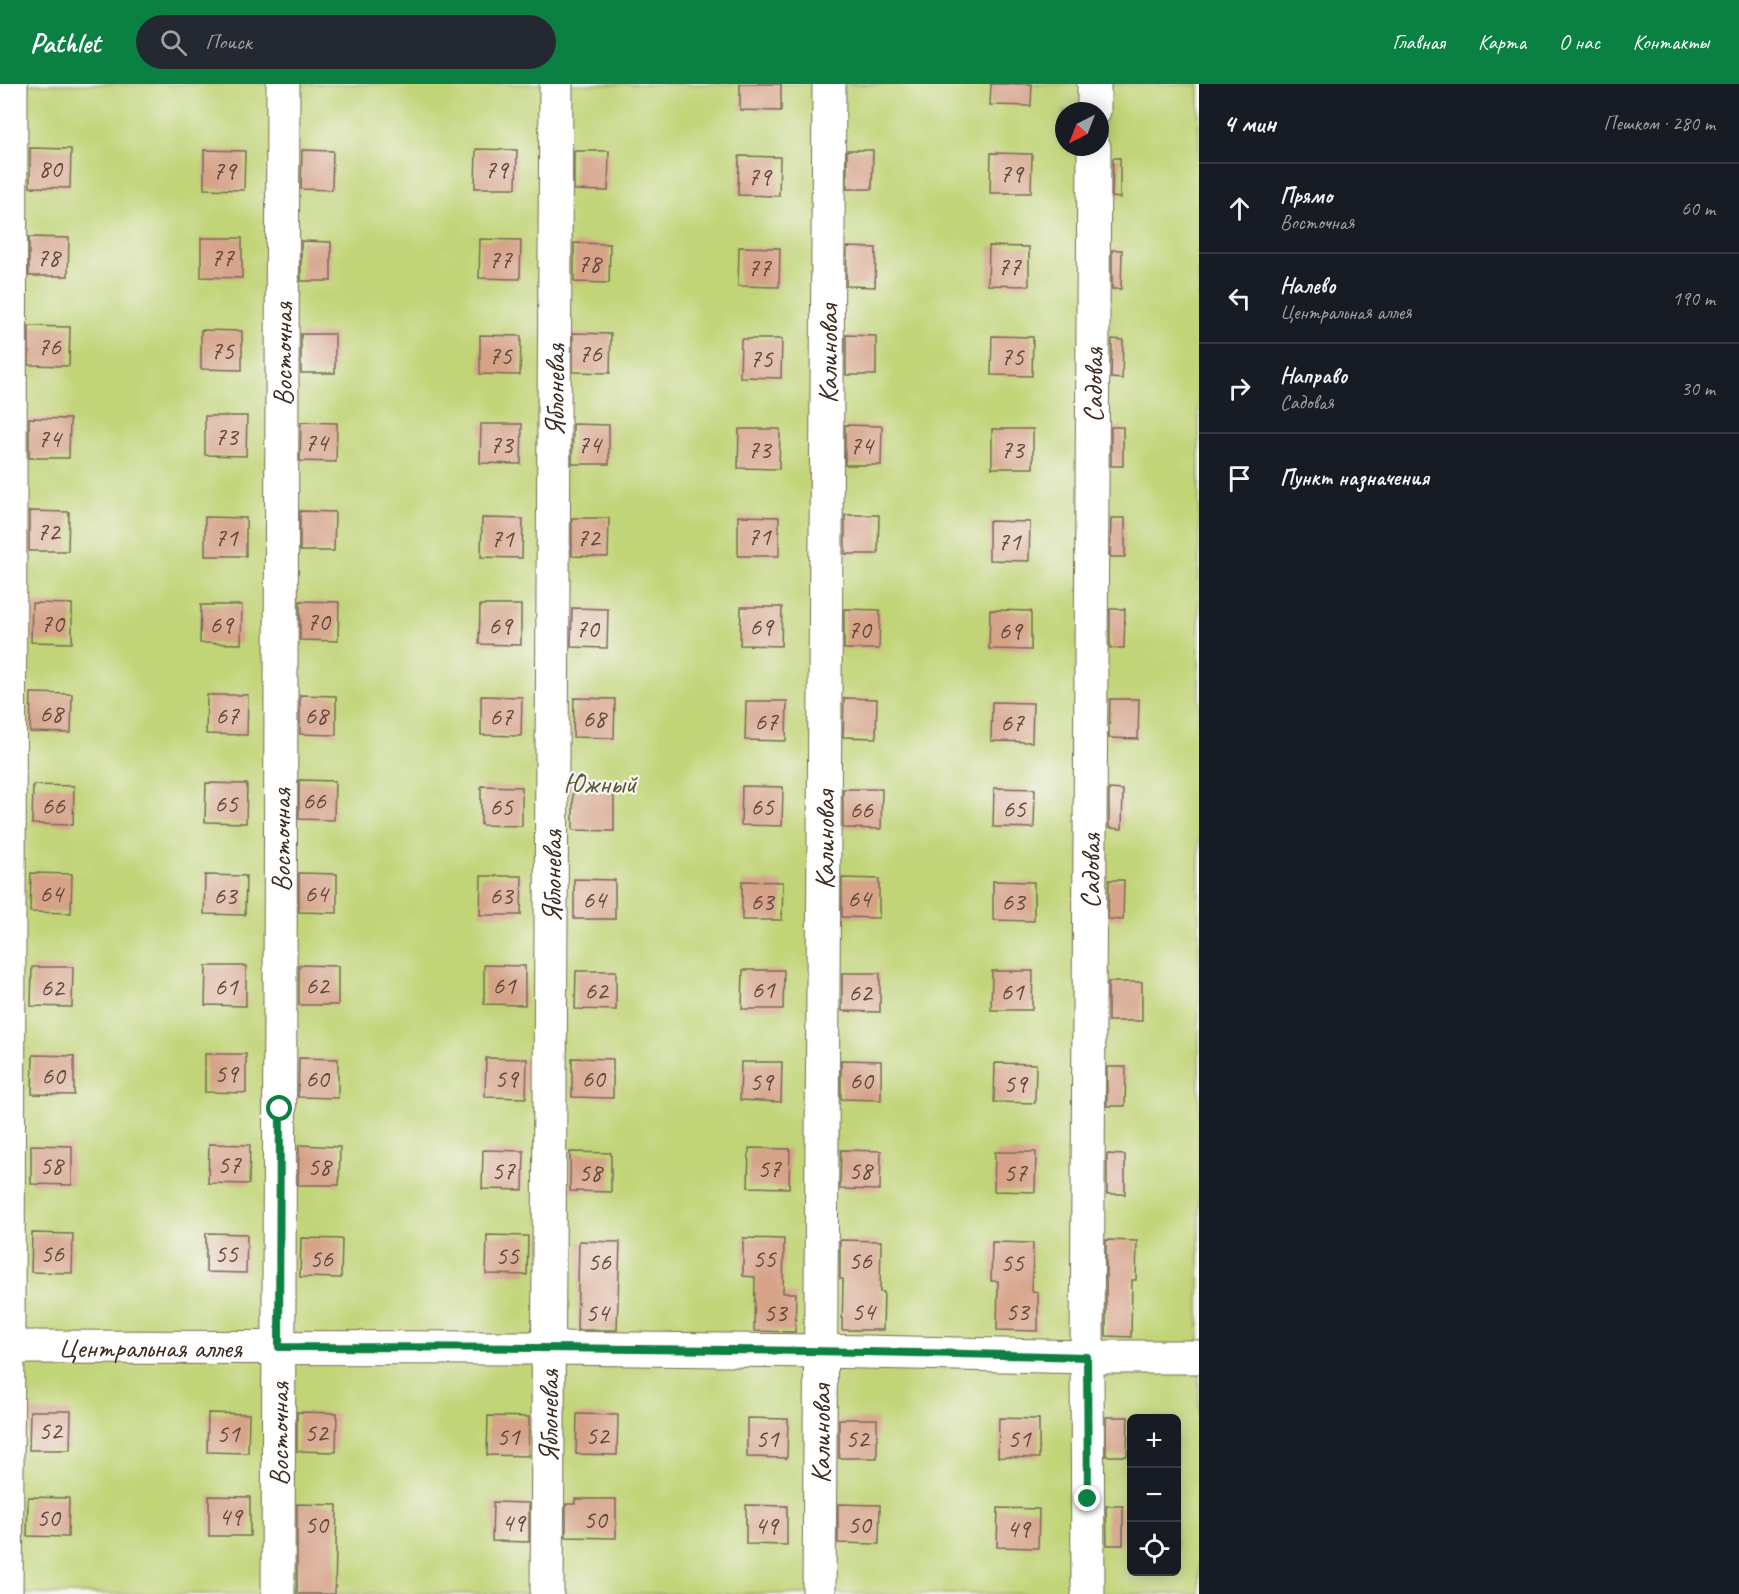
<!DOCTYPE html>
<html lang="ru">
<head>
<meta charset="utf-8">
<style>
	:root { --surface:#171b24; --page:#242831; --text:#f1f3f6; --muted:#9ea1a6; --line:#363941; --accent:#0b8043 }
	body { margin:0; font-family:Caveat,sans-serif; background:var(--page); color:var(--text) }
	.controls { position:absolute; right:18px; bottom:18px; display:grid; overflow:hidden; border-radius:9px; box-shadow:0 3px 15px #0003 }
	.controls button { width:54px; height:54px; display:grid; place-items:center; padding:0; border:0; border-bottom:2px solid var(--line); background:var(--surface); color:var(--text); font:30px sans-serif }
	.compass { position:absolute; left:1055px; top:18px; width:54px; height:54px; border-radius:50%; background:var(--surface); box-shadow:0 3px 15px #0003; rotate:222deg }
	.stop { position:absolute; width:18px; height:18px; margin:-14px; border:4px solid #0b8043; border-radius:50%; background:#fff }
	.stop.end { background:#0b8043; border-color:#fff; box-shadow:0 2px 6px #0008 }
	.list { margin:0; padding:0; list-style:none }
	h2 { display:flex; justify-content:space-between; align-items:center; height:78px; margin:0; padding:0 24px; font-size:26px }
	h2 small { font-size:20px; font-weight:400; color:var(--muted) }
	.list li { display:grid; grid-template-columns:39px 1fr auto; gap:18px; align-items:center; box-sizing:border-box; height:90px; padding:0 24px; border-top:2px solid var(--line) }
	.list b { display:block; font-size:22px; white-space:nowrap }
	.list p { margin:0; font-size:20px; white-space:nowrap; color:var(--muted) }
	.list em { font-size:20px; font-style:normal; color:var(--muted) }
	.icon { flex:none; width:33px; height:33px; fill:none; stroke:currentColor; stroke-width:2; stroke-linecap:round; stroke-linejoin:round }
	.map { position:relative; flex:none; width:1199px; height:1510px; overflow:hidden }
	header { display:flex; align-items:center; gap:36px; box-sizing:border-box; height:84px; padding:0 30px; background:var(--accent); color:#fff }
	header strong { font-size:28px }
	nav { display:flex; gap:33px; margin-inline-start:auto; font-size:21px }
	.search { width:420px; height:54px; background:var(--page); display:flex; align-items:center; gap:15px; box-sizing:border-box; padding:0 21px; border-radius:33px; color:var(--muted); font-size:22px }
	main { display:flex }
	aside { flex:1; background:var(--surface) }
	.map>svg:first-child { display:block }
	.green { fill:#c1d477; stroke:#7e7f4a; stroke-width:1.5; fill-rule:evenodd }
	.building { fill:#d6a389 }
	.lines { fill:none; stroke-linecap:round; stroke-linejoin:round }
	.street-casing { stroke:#796a57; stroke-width:35 }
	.street { stroke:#fff; stroke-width:33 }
	.route { stroke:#0b8043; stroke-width:8 }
	.labels { text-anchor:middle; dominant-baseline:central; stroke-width:4.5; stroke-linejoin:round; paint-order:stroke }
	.number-label { font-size:26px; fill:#624839 }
	.street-label { font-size:28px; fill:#3b2a1e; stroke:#f6f6f2 }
	.park-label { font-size:28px; fill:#5c5434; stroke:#f6f6f2 }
</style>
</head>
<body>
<header>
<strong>Pathlet</strong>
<div class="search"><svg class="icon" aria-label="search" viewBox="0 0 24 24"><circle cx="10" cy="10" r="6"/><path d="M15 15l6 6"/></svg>Поиск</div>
<nav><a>Главная</a><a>Карта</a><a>О нас</a><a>Контакты</a></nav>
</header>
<main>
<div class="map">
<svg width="1199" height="1510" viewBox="0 0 1199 1510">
	<rect width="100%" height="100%" fill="#f6f6f2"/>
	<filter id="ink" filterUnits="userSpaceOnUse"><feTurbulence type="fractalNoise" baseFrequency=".0167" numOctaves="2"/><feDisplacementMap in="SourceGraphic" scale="12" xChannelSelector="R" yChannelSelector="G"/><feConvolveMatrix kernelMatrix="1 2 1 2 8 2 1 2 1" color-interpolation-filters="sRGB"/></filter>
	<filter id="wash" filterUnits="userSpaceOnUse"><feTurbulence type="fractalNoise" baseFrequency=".008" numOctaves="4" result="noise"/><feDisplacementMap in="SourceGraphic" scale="24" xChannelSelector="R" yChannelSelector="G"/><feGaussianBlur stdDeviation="1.35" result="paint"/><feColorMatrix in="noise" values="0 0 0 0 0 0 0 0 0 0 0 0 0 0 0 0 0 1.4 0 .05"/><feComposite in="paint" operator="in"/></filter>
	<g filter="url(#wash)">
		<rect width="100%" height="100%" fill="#ede0c1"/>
		<!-- green -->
		<path class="green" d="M 0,0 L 1199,0 L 1199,1510 L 0,1510 ZM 1064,27 L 1100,27 L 1100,63 L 1064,63 ZM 1132,1334 L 1176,1334 L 1176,1488 L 1132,1488 Z"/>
		<g id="blocks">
			<!-- building -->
			<g class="building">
				<path d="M 740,0 L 781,0 L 781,27 L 740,26 Z"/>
				<path d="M 991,0 L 1032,0 L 1031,22 L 990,21 Z"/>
				<path d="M 30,64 L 71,65 L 70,104 L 30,103 Z"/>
				<path d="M 476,65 L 517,66 L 516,104 L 475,104 Z"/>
				<path d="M 204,66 L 245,67 L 244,106 L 204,105 Z"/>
				<path d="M 302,66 L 333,67 L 332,106 L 301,105 Z"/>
				<path d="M 847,66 L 873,66 L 872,105 L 847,105 Z"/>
				<path d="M 574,67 L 609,67 L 608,107 L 574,106 Z"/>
				<path d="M 991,69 L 1032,70 L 1031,109 L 990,109 Z"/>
				<path d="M 739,72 L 780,73 L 779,112 L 738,111 Z"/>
				<path d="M 1113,74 L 1120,74 L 1120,114 L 1112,113 Z"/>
				<path d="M 29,153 L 69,154 L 68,192 L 29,192 Z"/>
				<path d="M 201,154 L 242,154 L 242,194 L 201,193 Z"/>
				<path d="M 480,155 L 521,156 L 520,195 L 479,194 Z"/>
				<path d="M 301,157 L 331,158 L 331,197 L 301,197 Z"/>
				<path d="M 574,159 L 610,160 L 609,199 L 574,198 Z"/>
				<path d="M 989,162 L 1029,163 L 1029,202 L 988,201 Z"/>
				<path d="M 739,163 L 780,164 L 779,203 L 738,202 Z"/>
				<path d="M 847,163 L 876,164 L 875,203 L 846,202 Z"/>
				<path d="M 1112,166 L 1122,166 L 1121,205 L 1112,205 Z"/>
				<path d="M 29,242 L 70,243 L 69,282 L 29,281 Z"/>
				<path d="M 201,246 L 242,247 L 242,286 L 201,285 Z"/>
				<path d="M 573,249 L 611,250 L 610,289 L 573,288 Z"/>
				<rect x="301" y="250" width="34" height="39"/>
				<path d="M 480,251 L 521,252 L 520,291 L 480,290 Z"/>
				<path d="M 846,251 L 876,252 L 876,291 L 846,291 Z"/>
				<path d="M 992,252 L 1033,253 L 1032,292 L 991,291 Z"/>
				<path d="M 741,255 L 782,255 L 781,294 L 740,293 Z"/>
				<path d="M 1112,255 L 1123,256 L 1122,295 L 1111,294 Z"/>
				<path d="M 205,332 L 247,332 L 246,372 L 205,371 Z"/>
				<path d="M 29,334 L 70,335 L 69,374 L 29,374 Z"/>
				<path d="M 301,338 L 337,339 L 336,378 L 300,377 Z"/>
				<path d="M 481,340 L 522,340 L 521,380 L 480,379 Z"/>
				<path d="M 573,340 L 609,341 L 609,380 L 572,380 Z"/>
				<path d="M 845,341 L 882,342 L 881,381 L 845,381 Z"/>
				<rect x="1111" y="343" width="12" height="39"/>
				<path d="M 739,345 L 780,345 L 779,385 L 738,384 Z"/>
				<rect x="992" y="345" width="41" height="39"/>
				<path d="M 29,427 L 69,428 L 68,467 L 29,467 Z"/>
				<path d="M 300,427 L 335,428 L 334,467 L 300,467 Z"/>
				<path d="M 845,431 L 879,431 L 878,470 L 845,470 Z"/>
				<path d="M 738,432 L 779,433 L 779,472 L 738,472 Z"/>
				<path d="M 205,433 L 246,434 L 246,472 L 205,472 Z"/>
				<path d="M 482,434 L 523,435 L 522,474 L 481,473 Z"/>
				<path d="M 572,434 L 609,434 L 608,473 L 572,472 Z"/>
				<path d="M 1111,434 L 1125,434 L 1125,473 L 1110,473 Z"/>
				<path d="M 989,437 L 1030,438 L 1029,477 L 989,476 Z"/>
				<path d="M 300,517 L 339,518 L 338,557 L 300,556 Z"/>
				<path d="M 32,519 L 72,520 L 72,559 L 31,558 Z"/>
				<path d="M 201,521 L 242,521 L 241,560 L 200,559 Z"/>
				<path d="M 480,521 L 521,521 L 521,561 L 479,560 Z"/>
				<path d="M 741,523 L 782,523 L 781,562 L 740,561 Z"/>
				<path d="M 572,524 L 608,525 L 607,564 L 571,563 Z"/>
				<path d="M 844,525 L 880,526 L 879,565 L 844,565 Z"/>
				<path d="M 1110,525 L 1125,525 L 1124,564 L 1110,564 Z"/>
				<path d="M 990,526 L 1031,527 L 1031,566 L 989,565 Z"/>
				<path d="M 31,609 L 72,610 L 71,649 L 30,648 Z"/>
				<path d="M 207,611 L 248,611 L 247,651 L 206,650 Z"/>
				<path d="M 300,611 L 336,612 L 336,651 L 300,650 Z"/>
				<path d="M 481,612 L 522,613 L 521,652 L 481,651 Z"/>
				<path d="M 574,614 L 615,615 L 614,654 L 573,653 Z"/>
				<path d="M 844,614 L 877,615 L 876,654 L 843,653 Z"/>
				<path d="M 1110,615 L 1139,615 L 1138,655 L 1109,654 Z"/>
				<path d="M 746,617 L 787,617 L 786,657 L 745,656 Z"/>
				<path d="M 992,618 L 1033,619 L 1032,658 L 991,657 Z"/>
				<path d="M 299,696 L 335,697 L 334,736 L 299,735 Z"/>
				<path d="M 206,699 L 247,700 L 246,739 L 205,738 Z"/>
				<path d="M 33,701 L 74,702 L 73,741 L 32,740 Z"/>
				<path d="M 481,702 L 522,703 L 522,742 L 481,741 Z"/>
				<path d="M 742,702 L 783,703 L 782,742 L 741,741 Z"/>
				<path d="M 994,704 L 1035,705 L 1034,744 L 993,743 Z"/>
				<path d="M 843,705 L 882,705 L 881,745 L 843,744 Z"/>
				<path d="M 1109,705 L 1123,706 L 1122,745 L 1109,744 Z"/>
				<path d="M 573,707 L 614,708 L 614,747 L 573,746 Z"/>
				<path d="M 31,789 L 72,790 L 71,829 L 30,828 Z"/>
				<path d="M 299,789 L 337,790 L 337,829 L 299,828 Z"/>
				<path d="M 205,791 L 246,792 L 245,831 L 204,830 Z"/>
				<path d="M 481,792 L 522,792 L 521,831 L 480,831 Z"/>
				<path d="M 842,794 L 879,795 L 879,834 L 842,833 Z"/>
				<path d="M 574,795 L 615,796 L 615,835 L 574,835 Z"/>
				<path d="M 1109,796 L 1124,796 L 1123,836 L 1108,835 Z"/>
				<path d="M 742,797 L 783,798 L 782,836 L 742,836 Z"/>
				<path d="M 993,797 L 1034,798 L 1034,837 L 993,836 Z"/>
				<path d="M 299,881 L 338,882 L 338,921 L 299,921 Z"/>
				<path d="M 484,881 L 525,882 L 525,921 L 484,920 Z"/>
				<path d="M 206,882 L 246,882 L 246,922 L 205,921 Z"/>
				<path d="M 32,883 L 73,883 L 72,923 L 31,922 Z"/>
				<path d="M 743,886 L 784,886 L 783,925 L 742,925 Z"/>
				<path d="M 576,887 L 616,887 L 616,926 L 575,925 Z"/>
				<path d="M 992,887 L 1033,887 L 1032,926 L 991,926 Z"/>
				<path d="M 842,889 L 880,889 L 880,928 L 842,927 Z"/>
				<rect x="1108" y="898" width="34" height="39"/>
				<path d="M 205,970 L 246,970 L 246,1009 L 205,1008 Z"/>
				<path d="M 33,971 L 74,972 L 74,1011 L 32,1010 Z"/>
				<path d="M 299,974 L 338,975 L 338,1014 L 298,1013 Z"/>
				<path d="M 486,974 L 527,975 L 526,1014 L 485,1013 Z"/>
				<path d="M 572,974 L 613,975 L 613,1014 L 572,1013 Z"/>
				<path d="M 841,976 L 881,977 L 881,1016 L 841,1015 Z"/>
				<path d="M 741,978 L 782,978 L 781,1018 L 740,1016 Z"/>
				<path d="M 995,979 L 1036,980 L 1035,1019 L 994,1018 Z"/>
				<path d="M 1107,983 L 1126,983 L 1125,1022 L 1107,1022 Z"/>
				<path d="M 209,1060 L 250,1061 L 249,1100 L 208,1099 Z"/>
				<path d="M 31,1061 L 72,1062 L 72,1101 L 31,1100 Z"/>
				<path d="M 299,1061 L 340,1063 L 339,1101 L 298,1101 Z"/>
				<path d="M 749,1064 L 790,1065 L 789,1104 L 748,1103 Z"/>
				<path d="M 483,1066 L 524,1067 L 523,1106 L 482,1105 Z"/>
				<path d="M 841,1066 L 881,1067 L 880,1106 L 840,1105 Z"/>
				<path d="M 570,1068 L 611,1069 L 611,1108 L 570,1107 Z"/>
				<path d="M 995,1068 L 1036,1068 L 1035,1108 L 994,1107 Z"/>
				<path d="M 1107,1070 L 1125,1071 L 1125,1110 L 1107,1110 Z"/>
				<path d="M 32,1149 L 73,1150 L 72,1189 L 31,1188 Z"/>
				<path d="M 206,1149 L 247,1150 L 246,1189 L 206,1188 Z"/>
				<path d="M 487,1151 L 528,1152 L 527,1191 L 486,1190 Z"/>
				<path d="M 301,1154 L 342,1155 L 341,1194 L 300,1193 Z"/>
				<path d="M 743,1154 L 784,1155 L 783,1209 L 796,1209 L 795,1248 L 754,1247 L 755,1193 L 743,1192 Z"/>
				<path d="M 840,1156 L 881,1157 L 880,1208 L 884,1208 L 883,1246 L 842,1246 L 843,1195 L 840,1195 Z"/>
				<path d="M 1106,1156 L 1137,1157 L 1136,1196 L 1132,1196 L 1131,1253 L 1106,1252 Z"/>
				<path d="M 579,1157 L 620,1158 L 617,1246 L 577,1246 Z"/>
				<path d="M 992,1158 L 1033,1159 L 1032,1207 L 1038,1208 L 1038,1247 L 997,1246 L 998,1197 L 991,1197 Z"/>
				<path d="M 30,1327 L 71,1327 L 70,1366 L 29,1366 Z"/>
				<path d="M 297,1328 L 337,1329 L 336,1368 L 297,1367 Z"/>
				<path d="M 208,1329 L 249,1330 L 248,1369 L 207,1368 Z"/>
				<path d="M 577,1330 L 618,1331 L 617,1371 L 576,1370 Z"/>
				<path d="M 488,1332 L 529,1333 L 528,1372 L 487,1371 Z"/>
				<path d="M 1106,1333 L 1128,1333 L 1127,1372 L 1106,1372 Z"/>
				<path d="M 747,1334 L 788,1335 L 787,1374 L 747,1373 Z"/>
				<path d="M 999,1334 L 1039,1335 L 1039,1374 L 998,1373 Z"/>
				<rect x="839" y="1335" width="38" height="39"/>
				<path d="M 209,1412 L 250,1413 L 250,1452 L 209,1452 Z"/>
				<path d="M 28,1413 L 69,1414 L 68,1453 L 27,1452 Z"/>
				<path d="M 575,1415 L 616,1415 L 616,1454 L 566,1453 L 566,1420 L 575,1420 Z"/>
				<path d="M 493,1418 L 529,1419 L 529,1458 L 492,1457 Z"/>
				<path d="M 297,1420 L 337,1421 L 335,1510 L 297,1510 Z"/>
				<path d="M 838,1420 L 880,1421 L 879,1460 L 838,1459 Z"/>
				<path d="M 746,1421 L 787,1422 L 787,1461 L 746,1460 Z"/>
				<path d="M 1106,1422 L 1123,1422 L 1123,1461 L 1107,1461 Z"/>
				<path d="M 998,1424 L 1039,1425 L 1038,1464 L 997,1463 Z"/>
			</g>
		</g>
	</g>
	<g filter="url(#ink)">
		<use href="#blocks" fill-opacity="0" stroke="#796a57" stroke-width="1.5"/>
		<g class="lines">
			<!-- street casing -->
			<g class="street-casing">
				<g id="street">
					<path d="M 1094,27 L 1094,0"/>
					<path id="s1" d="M 0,1263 L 548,1264 L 820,1267 L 1087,1273 L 1199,1273"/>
					<path d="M 6,1510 L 8,1262 L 11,0"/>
					<path id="s2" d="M 278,1510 L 283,0"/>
					<path id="s3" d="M 547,1510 L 556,0"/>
					<path id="s4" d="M 819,1510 L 829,0"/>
					<path id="s5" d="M 1088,1510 L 1087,1273 L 1094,63"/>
				</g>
			</g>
			<!-- street -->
			<use href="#street" class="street"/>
		</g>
	</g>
	<g class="lines" filter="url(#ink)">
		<!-- route -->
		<path class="route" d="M 280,1025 L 279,1263 C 548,1263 818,1266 1087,1273 L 1088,1415"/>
	</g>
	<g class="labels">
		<!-- number labels -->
		<g class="number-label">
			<text x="50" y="84">80</text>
			<text x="496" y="85">79</text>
			<text x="224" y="86">79</text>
			<text x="1011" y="89">79</text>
			<text x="759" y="92">79</text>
			<text x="48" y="173">78</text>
			<text x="222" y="173">77</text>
			<text x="500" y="175">77</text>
			<text x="589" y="179">78</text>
			<text x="1009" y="182">77</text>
			<text x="759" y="183">77</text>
			<text x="49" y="262">76</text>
			<text x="222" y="266">75</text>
			<text x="590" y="269">76</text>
			<text x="500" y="271">75</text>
			<text x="1012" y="272">75</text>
			<text x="761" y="274">75</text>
			<text x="226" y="352">73</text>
			<text x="49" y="354">74</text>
			<text x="316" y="358">74</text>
			<text x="501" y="360">73</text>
			<text x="589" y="360">74</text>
			<text x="861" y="361">74</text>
			<text x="759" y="365">73</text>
			<text x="1012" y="365">73</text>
			<text x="48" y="447">72</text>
			<text x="759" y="452">71</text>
			<text x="226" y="453">71</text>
			<text x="588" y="453">72</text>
			<text x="502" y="454">71</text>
			<text x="1009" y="457">71</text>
			<text x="318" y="537">70</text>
			<text x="52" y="539">70</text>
			<text x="221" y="540">69</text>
			<text x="500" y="541">69</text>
			<text x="761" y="542">69</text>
			<text x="587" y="544">70</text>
			<text x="859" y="545">70</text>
			<text x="1010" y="546">69</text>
			<text x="51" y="629">68</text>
			<text x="227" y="631">67</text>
			<text x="316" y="631">68</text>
			<text x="501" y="632">67</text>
			<text x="594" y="634">68</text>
			<text x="766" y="637">67</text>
			<text x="1012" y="638">67</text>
			<text x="314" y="716">66</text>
			<text x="226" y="719">65</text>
			<text x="53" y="721">66</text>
			<text x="501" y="722">65</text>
			<text x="762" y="722">65</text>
			<text x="1014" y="724">65</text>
			<text x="861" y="725">66</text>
			<text x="51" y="809">64</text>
			<text x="316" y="809">64</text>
			<text x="225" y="811">63</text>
			<text x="501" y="811">63</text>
			<text x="859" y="814">64</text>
			<text x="594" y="815">64</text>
			<text x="762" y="817">63</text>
			<text x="1013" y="817">63</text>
			<text x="317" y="901">62</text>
			<text x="504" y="901">61</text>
			<text x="226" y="902">61</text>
			<text x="52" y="903">62</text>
			<text x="763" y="905">61</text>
			<text x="596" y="906">62</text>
			<text x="1012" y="907">61</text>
			<text x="860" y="908">62</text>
			<text x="226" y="989">59</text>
			<text x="53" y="991">60</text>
			<text x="317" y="994">60</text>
			<text x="506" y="994">59</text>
			<text x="593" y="994">60</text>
			<text x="861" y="996">60</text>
			<text x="761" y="997">59</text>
			<text x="1015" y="999">59</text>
			<text x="229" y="1080">57</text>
			<text x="51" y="1081">58</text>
			<text x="319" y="1082">58</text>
			<text x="769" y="1084">57</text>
			<text x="503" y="1086">57</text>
			<text x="860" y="1086">58</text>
			<text x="590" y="1088">58</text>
			<text x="1015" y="1088">57</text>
			<text x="52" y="1169">56</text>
			<text x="226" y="1169">55</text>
			<text x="507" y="1171">55</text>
			<text x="321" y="1174">56</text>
			<text x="764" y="1174">55</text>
			<text x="860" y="1176">56</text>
			<text x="599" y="1177">56</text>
			<text x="1012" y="1178">55</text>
			<text x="863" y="1227">54</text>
			<text x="1017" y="1227">53</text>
			<text x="597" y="1228">54</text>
			<text x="775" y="1228">53</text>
			<text x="50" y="1346">52</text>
			<text x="316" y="1348">52</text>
			<text x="228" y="1349">51</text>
			<text x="597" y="1351">52</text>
			<text x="508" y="1352">51</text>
			<text x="767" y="1354">51</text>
			<text x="857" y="1354">52</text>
			<text x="1019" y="1354">51</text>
			<text x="230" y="1432">49</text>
			<text x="48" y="1433">50</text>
			<text x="595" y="1435">50</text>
			<text x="513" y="1438">49</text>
			<text x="316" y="1440">50</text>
			<text x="859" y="1440">50</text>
			<text x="766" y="1441">49</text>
			<text x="1018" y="1444">49</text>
		</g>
		<!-- street labels -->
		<g class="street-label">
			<text stroke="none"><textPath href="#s2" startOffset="1240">Восточная</textPath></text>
			<text stroke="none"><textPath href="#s4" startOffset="1240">Калиновая</textPath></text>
			<text stroke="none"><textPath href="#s5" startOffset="1209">Садовая</textPath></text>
			<text stroke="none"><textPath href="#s3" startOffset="1204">Яблоневая</textPath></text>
			<text stroke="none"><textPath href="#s2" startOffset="754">Восточная</textPath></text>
			<text stroke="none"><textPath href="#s4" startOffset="754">Калиновая</textPath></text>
			<text stroke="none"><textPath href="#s5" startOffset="723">Садовая</textPath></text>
			<text stroke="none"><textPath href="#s3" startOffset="718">Яблоневая</textPath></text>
			<text stroke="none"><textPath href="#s1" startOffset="150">Центральная аллея</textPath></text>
			<text stroke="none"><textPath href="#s3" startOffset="178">Яблоневая</textPath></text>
			<text stroke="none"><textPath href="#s2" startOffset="160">Восточная</textPath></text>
			<text stroke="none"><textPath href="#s4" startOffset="160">Калиновая</textPath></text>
		</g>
		<!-- park labels -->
		<g class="park-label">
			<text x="600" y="699">Южный</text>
		</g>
	</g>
</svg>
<div class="controls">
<button>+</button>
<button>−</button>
<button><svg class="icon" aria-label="locate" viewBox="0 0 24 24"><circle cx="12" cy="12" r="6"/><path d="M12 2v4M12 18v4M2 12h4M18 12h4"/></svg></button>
</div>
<svg class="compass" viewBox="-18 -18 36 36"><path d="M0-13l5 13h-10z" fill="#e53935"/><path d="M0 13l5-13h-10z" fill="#9ea1a6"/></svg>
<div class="stop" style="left:280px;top:1025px"></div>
<div class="stop end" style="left:1088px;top:1415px"></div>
</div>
<aside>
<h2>4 мин<small>Пешком · 280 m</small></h2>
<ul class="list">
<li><svg class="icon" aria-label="ahead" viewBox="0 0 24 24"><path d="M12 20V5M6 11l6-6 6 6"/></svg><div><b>Прямо</b><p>Восточная</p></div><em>60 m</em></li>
<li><svg class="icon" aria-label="left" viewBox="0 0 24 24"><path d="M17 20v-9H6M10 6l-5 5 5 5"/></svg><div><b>Налево</b><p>Центральная аллея</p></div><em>190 m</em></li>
<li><svg class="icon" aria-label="right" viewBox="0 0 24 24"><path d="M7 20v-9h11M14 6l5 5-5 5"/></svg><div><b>Направо</b><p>Садовая</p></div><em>30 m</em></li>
<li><svg class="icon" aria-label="arrive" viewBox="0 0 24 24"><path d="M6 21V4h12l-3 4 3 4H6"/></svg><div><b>Пункт назначения</b></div></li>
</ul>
</aside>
</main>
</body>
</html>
